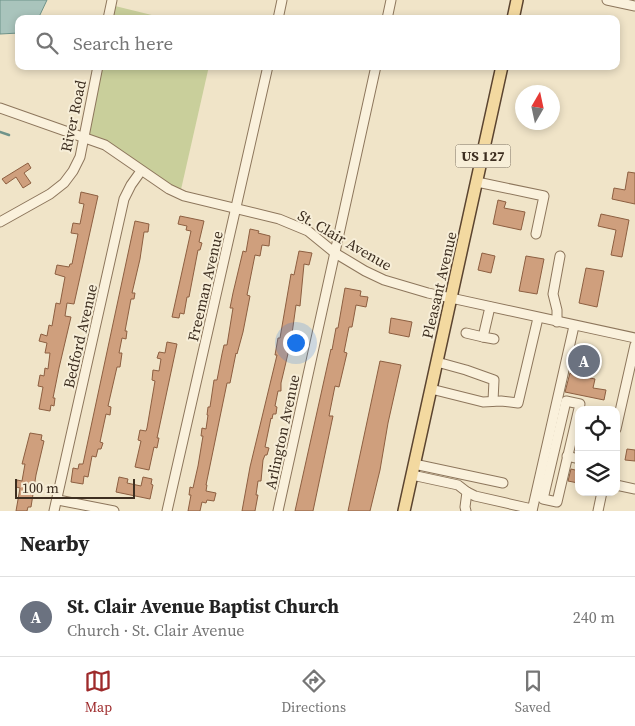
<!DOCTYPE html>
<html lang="en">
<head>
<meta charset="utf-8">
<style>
	:root { --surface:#fff; --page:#f2f2f2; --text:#222; --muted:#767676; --line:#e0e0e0; --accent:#9e2a2b }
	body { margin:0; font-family:"Source Serif 4",serif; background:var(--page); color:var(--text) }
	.controls { position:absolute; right:15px; bottom:15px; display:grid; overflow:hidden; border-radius:10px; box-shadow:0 2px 8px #0003 }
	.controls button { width:45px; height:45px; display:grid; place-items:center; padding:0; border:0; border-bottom:1px solid var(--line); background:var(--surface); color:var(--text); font:25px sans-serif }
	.compass { position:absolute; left:515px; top:85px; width:45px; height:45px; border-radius:50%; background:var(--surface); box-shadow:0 2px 8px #0003; rotate:9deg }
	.scale { position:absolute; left:15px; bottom:12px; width:120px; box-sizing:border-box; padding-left:5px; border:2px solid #3d2e20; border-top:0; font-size:14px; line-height:18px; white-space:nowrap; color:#3d2e20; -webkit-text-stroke:4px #f7eed8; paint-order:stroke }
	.you { position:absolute; left:295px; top:342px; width:18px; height:18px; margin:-12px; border:4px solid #fff; border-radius:50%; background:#1a73e8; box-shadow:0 0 0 8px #1a73e833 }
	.badge { display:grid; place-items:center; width:32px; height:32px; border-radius:50%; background:var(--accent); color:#fff; font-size:16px; font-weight:700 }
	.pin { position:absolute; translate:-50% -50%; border:2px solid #fff; box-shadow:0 1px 5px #0006 }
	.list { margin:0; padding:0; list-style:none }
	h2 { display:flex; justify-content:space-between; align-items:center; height:65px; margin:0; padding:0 20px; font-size:21px }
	h2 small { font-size:16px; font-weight:400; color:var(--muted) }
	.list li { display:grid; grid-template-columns:32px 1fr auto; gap:15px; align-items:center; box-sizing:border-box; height:80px; padding:0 20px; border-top:1px solid var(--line) }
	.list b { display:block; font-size:19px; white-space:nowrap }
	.list p { margin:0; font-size:16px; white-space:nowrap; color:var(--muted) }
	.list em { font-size:16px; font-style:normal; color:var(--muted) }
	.icon { flex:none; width:28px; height:28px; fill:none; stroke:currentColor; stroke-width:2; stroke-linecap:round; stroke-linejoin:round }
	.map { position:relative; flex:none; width:635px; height:511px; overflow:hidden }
	.search { position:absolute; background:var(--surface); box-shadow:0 2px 8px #0003; left:15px; right:15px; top:15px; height:55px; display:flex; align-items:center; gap:12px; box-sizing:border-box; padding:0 18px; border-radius:10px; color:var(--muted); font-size:19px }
	.sheet { height:145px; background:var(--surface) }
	nav { display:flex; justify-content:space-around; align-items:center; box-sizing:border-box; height:70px; border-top:1px solid var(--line); background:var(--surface); font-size:14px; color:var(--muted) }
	nav a { display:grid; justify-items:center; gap:2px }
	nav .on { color:var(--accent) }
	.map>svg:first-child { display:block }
	.green { fill:#c9cf9b }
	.water { fill:#a9c4bc; stroke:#6f938a }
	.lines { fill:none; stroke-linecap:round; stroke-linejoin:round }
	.stream { stroke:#6f938a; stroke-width:2.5 }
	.building { fill:#cf9f7d; stroke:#8d5f41 }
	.minor-casing { stroke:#8d765c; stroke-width:11 }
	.major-casing { stroke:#5b4430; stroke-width:14 }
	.minor { stroke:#faf1dc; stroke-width:9 }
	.major { stroke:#f3d9a0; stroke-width:11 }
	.labels { text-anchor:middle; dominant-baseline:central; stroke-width:4; stroke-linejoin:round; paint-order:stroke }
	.shield { fill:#f7eed8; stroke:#756857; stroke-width:1 }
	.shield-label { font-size:14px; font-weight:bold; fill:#3d2e20 }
	.street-label { font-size:15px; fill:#3d2e20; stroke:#f7eed8 }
</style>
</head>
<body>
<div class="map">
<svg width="635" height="511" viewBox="0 0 635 511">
	<rect width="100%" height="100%" fill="#f0e4c8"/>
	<!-- green -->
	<g class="green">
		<path d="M 111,5 L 168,19 L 108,19 Z"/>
		<path d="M 98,66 L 209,66 L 180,194 L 84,138 Z"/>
	</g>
	<!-- water -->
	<path class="water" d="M 0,0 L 47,0 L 38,19 L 19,19 L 19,33 L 0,34 Z"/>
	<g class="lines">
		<!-- stream -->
		<path class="stream" d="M 0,132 L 9,135"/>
	</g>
	<!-- building -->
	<g class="building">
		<path d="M 28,163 L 31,168 L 24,173 L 31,183 L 23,188 L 16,177 L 6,184 L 2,179 Z"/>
		<path d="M 628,172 L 635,173 L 635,204 L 612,199 L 614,188 L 625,190 Z"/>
		<path d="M 81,192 L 98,196 L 74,304 L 67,303 L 65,316 L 71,317 L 59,368 L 53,398 L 55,398 L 54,406 L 51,405 L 50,411 L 39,409 L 43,387 L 38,386 L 40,375 L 44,376 L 45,368 L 48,369 L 50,353 L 45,353 L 47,343 L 39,341 L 41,334 L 47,336 L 49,325 L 52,326 L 56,303 L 60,304 L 65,277 L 55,274 L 57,265 L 69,267 L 70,264 L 72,264 L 78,234 L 71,233 L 73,223 L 80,224 L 84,204 L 79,203 Z"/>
		<path d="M 498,200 L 506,202 L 504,208 L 525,212 L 521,230 L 493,224 Z"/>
		<path d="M 601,214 L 629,220 L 622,257 L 611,255 L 616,230 L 598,226 Z"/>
		<path d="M 180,216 L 204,221 L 199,242 L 202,243 L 200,250 L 198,250 L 189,297 L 187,297 L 184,314 L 180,313 L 179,318 L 172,317 L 191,231 L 186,230 L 187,226 L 178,224 Z"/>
		<path d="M 135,221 L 149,224 L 148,232 L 144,232 L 140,259 L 132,293 L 135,293 L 134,299 L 131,299 L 125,331 L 127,331 L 126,339 L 122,338 L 119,353 L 122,353 L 120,367 L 117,367 L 108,406 L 111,407 L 110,415 L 106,414 L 100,442 L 103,443 L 101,449 L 98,449 L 96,457 L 92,456 L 88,477 L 84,476 L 83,484 L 71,482 L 73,468 L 78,469 L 79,464 L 83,464 Z"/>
		<path d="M 250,229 L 259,231 L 258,233 L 270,236 L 269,246 L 262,245 L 260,256 L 255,255 L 247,295 L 250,296 L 243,332 L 237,354 L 236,353 L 230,383 L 227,383 L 206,485 L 207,485 L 206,491 L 216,493 L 214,501 L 207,500 L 206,503 L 202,502 L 200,511 L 188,511 L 191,495 L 189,495 L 190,487 L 193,488 L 198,466 L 203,436 L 201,436 L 202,428 L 206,429 L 208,415 L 207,415 L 208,407 L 210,407 L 214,380 L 217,380 L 222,354 L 224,345 L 227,345 L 233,308 L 230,308 L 233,293 L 243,251 L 246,252 Z"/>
		<path d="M 299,251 L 312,253 L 309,265 L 304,264 L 300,306 L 296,305 L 291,341 L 281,383 L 281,391 L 278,391 L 275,406 L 277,407 L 276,414 L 273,414 L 272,419 L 271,418 L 265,447 L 269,448 L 267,455 L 265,455 L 263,460 L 261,481 L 258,481 L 256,495 L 258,495 L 255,511 L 242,511 L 250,467 L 277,355 L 275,355 L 278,338 L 280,338 L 291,274 L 294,275 Z"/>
		<path d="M 482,253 L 495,256 L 491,273 L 478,270 Z"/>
		<path d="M 526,256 L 544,259 L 537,294 L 519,291 Z"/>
		<path d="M 586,268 L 604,271 L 597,307 L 579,303 Z"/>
		<path d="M 345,288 L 361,291 L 360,296 L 368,297 L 366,307 L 356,305 L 352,327 L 349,327 L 344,352 L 347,353 L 339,387 L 335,386 L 329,416 L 333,416 L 313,511 L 295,511 L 331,349 L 332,350 L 336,328 L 338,328 Z"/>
		<path d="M 391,318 L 412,322 L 409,337 L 389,333 Z"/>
		<path d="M 167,342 L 177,344 L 157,438 L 159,438 L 157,448 L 154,447 L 149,470 L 135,467 L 141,441 L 138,440 L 140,430 L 146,431 L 147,428 L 155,381 L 152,380 L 153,370 L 159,371 L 161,359 L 157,358 L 159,352 L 165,353 Z"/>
		<path d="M 577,346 L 596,350 L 590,378 L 595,379 L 593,388 L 606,390 L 604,400 L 565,392 L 570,373 L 572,374 Z"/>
		<path d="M 380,361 L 401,365 L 388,423 L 380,470 L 370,511 L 348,511 Z"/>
		<path d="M 30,433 L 42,435 L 41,440 L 44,441 L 36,475 L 31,507 L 28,507 L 27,511 L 16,511 L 20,488 L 16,487 L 17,480 L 22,481 L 25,464 L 22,464 Z"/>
		<path d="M 627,449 L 635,450 L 635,461 L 625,460 Z"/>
		<path d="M 571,469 L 579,471 L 578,483 L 568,481 Z"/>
		<path d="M 119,477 L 128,479 L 127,483 L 141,486 L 143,477 L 152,479 L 151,484 L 153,485 L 150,499 L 116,492 Z"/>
	</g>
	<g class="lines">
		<!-- minor casing -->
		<g class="minor-casing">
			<g id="minor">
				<path d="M 607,0 L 635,6"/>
				<path d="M 108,19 L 112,0"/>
				<path d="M 278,19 L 282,0"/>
				<path d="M 387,19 L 391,0"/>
				<path d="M 0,108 L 105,145 L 169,189 L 184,196 L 279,219 L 308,231 L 335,253 L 365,271 L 384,280 L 428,293 L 635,338"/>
				<path d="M 477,182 L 544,196 L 536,234"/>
				<path d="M 0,222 L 50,194 L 64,183 L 73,171 L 80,157 L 98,66"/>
				<path d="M 490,307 L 483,337 L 494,339"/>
				<path d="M 557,322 L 557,310 L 553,294 L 560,256"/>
				<path d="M 466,333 L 483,337"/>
				<path d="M 437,362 L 466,370 L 494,380 L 493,401"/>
				<path d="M 431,389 L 483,402 L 501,401 L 518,403 L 538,318"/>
				<path d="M 566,401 L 580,404 L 557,502 L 543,499 Z"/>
				<path d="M 616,429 L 635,345"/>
				<path d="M 567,456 L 579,459"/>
				<path d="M 414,464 L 503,483"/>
				<path d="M 412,475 L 458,485 L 467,492 L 465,507 L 466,511"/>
				<path d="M 616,485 L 635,489"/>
				<path d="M 467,492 L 475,496 L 532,509"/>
				<path d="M 58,500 L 114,511"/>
				<path d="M 54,511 L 124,199 L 131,185 L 141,171"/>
				<path d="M 167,511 L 268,66"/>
				<path d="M 278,511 L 376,66"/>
				<path d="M 532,511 L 574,326"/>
				<path d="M 598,511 L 602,492"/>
			</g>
		</g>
		<!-- major casing -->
		<g class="major-casing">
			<g id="major">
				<path d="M 513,19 L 517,0"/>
				<path d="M 404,511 L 502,66"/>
			</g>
		</g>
		<!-- minor -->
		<use href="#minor" class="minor"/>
		<!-- major -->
		<use href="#major" class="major"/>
	</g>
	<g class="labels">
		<!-- shield labels -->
		<rect class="shield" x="455.5" y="144.5" width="55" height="23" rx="4"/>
		<g class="shield-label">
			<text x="483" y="156">US 127</text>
		</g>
		<!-- street labels -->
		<g class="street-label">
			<text transform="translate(73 116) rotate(-78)">River Road</text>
			<text transform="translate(345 240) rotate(30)">St. Clair Avenue</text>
			<text transform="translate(439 285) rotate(-77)">Pleasant Avenue</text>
			<text transform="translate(205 286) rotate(-77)">Freeman Avenue</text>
			<text transform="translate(80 336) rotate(-77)">Bedford Avenue</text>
			<text transform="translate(282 432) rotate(-78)">Arlington Avenue</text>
		</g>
	</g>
</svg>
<div class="controls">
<button><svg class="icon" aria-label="locate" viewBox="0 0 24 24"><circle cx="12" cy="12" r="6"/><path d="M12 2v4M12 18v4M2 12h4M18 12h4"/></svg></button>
<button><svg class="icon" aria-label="layers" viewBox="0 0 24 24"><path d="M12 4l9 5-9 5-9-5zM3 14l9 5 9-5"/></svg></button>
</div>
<svg class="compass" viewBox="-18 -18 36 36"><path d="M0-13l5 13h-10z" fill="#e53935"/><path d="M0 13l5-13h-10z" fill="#767676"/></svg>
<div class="scale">100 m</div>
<div class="you"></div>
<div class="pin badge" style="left:584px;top:361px;background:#6b7280">A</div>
<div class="search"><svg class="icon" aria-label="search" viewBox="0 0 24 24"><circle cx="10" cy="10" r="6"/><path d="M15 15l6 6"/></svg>Search here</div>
</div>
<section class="sheet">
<h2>Nearby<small></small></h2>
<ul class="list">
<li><span class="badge" style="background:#6b7280">A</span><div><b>St. Clair Avenue Baptist Church</b><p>Church · St. Clair Avenue</p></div><em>240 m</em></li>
</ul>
</section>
<nav>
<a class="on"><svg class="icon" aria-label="map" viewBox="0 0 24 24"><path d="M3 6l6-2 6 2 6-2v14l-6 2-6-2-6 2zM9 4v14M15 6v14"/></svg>Map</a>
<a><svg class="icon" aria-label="directions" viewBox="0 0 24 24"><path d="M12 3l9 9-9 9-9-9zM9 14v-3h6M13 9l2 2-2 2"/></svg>Directions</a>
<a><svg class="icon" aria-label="saved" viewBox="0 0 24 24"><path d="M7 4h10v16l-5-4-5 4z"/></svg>Saved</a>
</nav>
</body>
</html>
